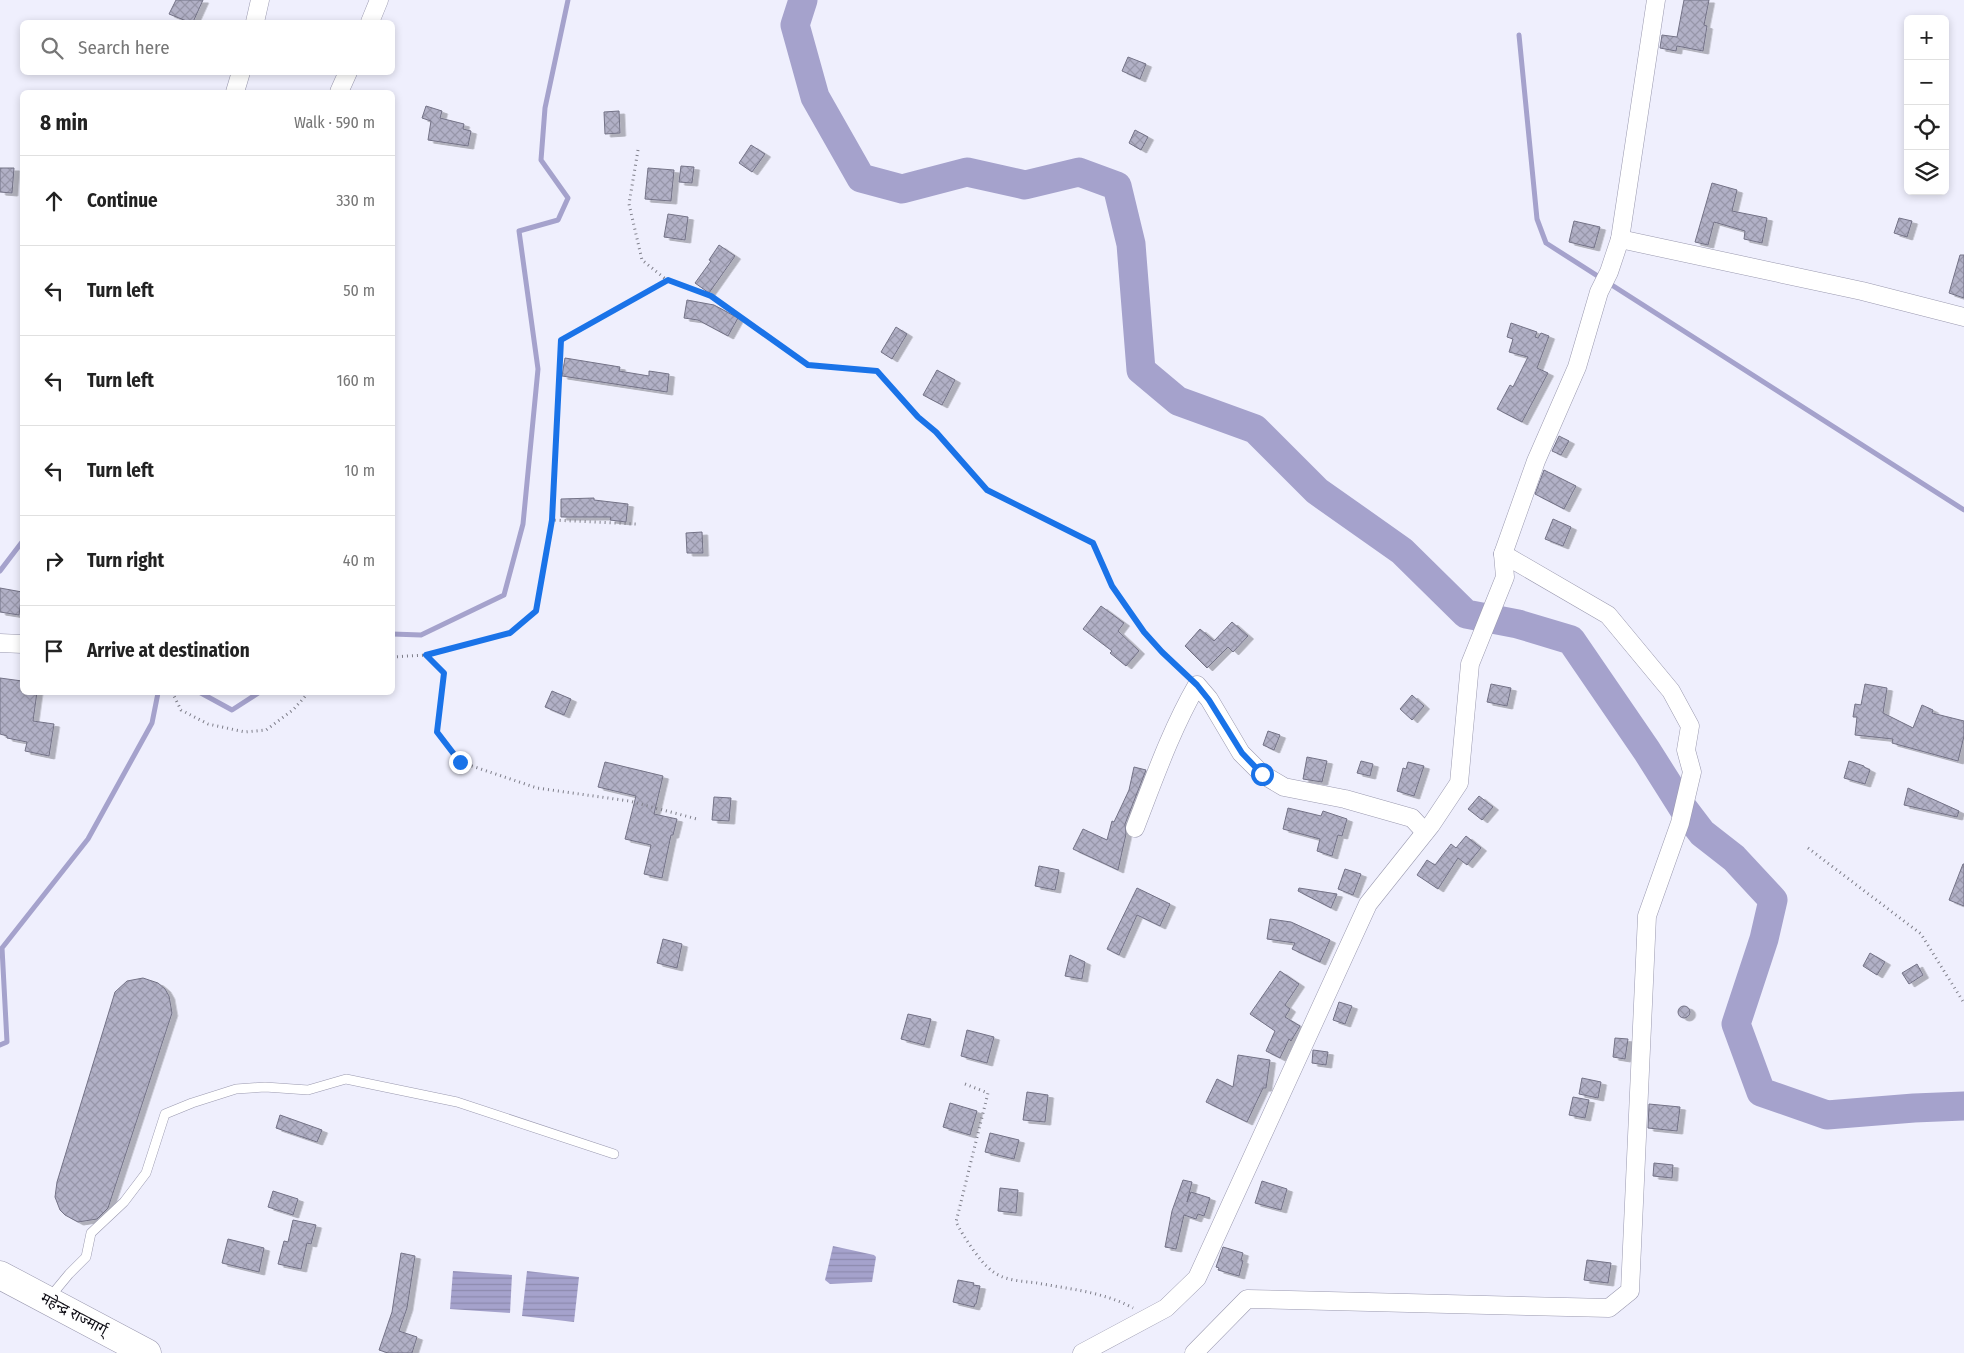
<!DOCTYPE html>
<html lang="en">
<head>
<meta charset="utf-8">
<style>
	:root { --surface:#fff; --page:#f6f6f6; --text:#222; --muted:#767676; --line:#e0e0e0 }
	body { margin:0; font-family:"Fira Sans Condensed","Noto Sans Devanagari",sans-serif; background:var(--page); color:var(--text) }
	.controls { position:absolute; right:15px; top:15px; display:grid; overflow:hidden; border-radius:8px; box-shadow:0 2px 8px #0003 }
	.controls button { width:45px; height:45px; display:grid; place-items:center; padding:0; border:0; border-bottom:1px solid var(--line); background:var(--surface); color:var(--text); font:25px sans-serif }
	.stop { position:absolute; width:15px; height:15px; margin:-11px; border:4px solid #1a73e8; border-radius:50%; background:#fff }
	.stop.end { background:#1a73e8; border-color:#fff; box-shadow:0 1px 5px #0008 }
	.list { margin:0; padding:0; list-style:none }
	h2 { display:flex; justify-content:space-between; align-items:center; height:65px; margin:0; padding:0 20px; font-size:21px }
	h2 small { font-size:16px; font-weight:400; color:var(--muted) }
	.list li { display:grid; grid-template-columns:32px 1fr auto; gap:15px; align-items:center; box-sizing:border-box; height:90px; padding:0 20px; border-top:1px solid var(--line) }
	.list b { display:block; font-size:19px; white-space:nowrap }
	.list em { font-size:16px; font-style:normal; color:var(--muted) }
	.icon { flex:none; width:28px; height:28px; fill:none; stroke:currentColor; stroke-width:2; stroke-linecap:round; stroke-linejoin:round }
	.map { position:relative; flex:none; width:1964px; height:1353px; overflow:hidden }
	.search { position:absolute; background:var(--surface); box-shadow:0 2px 8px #0003; left:20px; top:20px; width:375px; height:55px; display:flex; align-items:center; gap:12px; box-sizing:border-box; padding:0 18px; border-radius:8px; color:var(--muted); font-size:19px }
	.panel { position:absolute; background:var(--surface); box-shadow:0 2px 8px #0003; left:20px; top:90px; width:375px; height:605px; border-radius:8px }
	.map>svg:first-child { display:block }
	.water { fill:url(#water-rules) }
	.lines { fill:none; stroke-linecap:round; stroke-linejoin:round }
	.stream { stroke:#a5a2cc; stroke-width:5 }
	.river { stroke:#a5a2cc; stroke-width:29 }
	.building { fill:url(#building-cross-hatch); stroke:#737286; filter:url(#shadow) }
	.service-casing { stroke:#9a99af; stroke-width:10 }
	.minor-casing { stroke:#9a99af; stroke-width:19 }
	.trunk-casing { stroke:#9a99af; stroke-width:29 }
	.path { stroke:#7e7e89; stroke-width:3; stroke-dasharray:1 4; stroke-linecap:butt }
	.service { stroke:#fff; stroke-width:9 }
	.minor { stroke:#fff; stroke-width:18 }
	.trunk { stroke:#fff; stroke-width:28 }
	.route { stroke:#1a73e8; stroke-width:6 }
	.labels { text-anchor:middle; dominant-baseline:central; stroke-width:4; stroke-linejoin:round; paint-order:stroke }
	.street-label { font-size:15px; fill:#0b0a12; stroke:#fefefe }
</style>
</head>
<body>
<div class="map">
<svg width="1964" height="1353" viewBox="0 0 1964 1353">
	<defs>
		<pattern id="water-rules" width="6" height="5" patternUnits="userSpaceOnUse" patternTransform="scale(1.25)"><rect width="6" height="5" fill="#a5a2cc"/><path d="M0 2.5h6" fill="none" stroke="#8d8aae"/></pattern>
		<pattern id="building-cross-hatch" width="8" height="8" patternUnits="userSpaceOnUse" patternTransform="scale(1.25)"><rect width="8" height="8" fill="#b1b0c6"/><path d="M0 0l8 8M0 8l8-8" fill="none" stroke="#9796a9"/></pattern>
		<filter id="shadow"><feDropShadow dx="5.5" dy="3" stdDeviation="0" flood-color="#0004"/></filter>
	</defs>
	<rect width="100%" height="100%" fill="#efeffd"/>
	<!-- water -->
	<g class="water">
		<path d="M 833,1246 L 874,1255 L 876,1257 L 872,1282 L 830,1284 L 825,1280 Z"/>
		<path d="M 453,1271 L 512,1275 L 510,1313 L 450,1309 Z"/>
		<path d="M 527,1271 L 579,1277 L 574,1322 L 522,1316 Z"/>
	</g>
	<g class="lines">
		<!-- stream -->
		<g class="stream">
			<path d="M 1519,35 L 1537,219 L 1546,243 L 1964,510"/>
			<path d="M 0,571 L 22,542"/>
			<path d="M 392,634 L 421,635 L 504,595 L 523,524 L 538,369 L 519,231 L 558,220 L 568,198 L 541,160 L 545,108 L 568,0"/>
			<path d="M 199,692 L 232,710 L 260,692"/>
			<path d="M 0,1045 L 7,1042 L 2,948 L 88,839 L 152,723 L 158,693"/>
		</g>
		<!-- river -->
		<path class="river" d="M 803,0 L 795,25 L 815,97 L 861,178 L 902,189 L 967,172 L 1025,185 L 1079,172 L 1117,186 L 1131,244 L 1141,370 L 1178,401 L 1255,429 L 1317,491 L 1402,551 L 1466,614 L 1518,624 L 1571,640 L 1647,751 L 1683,808 L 1702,833 L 1734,858 L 1773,900 L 1764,939 L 1736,1024 L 1761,1092 L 1827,1115 L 1914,1108 L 1964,1106"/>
	</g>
	<!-- building -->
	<g class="building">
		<path d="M 176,0 L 203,0 L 193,22 L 189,22 L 169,14 Z"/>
		<path d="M 1684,0 L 1709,0 L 1704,25 L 1707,26 L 1703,51 L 1677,46 L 1676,51 L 1660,48 L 1662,35 L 1677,37 Z"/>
		<path d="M 1128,57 L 1146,64 L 1140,79 L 1122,71 Z"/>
		<path d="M 426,106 L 442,111 L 440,118 L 464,124 L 463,129 L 471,131 L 468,146 L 428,140 L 431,121 L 422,118 Z"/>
		<path d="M 619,111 L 620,133 L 605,134 L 604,112 Z"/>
		<path d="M 1135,130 L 1148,137 L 1141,150 L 1129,143 Z"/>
		<path d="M 751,145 L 765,154 L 752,172 L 739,163 Z"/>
		<path d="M 681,166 L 694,167 L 692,183 L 679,182 Z"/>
		<path d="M 0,168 L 14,168 L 12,193 L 0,192 Z"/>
		<path d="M 648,168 L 674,170 L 671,201 L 645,199 Z"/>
		<path d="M 1712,183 L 1737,190 L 1732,211 L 1767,218 L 1762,243 L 1744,239 L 1745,231 L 1714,222 L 1708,245 L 1695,242 Z"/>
		<path d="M 668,214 L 688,217 L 685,240 L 664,237 Z"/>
		<path d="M 1899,218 L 1912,221 L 1907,237 L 1894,233 Z"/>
		<path d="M 1574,221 L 1600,227 L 1594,248 L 1569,242 Z"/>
		<path d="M 719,245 L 735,256 L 709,293 L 695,283 L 711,261 L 709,260 Z"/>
		<path d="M 1960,255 L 1964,255 L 1964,298 L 1949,293 Z"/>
		<path d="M 687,300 L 714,305 L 738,318 L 728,336 L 698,320 L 684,318 Z"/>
		<path d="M 1511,323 L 1537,332 L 1535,337 L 1538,338 L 1541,333 L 1549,336 L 1537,368 L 1548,373 L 1522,422 L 1497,409 L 1510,385 L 1513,387 L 1528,357 L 1509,352 L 1513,339 L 1507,337 Z"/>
		<path d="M 896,327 L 907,334 L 892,359 L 881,352 Z"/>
		<path d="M 565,358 L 620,367 L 619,371 L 649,376 L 649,371 L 669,374 L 667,392 L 562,376 Z"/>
		<path d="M 937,370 L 955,380 L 942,405 L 923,395 Z"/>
		<path d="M 1559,436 L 1569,441 L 1561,455 L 1552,451 Z"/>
		<path d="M 1544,470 L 1576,486 L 1564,509 L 1535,494 Z"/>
		<path d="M 594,498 L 594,500 L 628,504 L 626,522 L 610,520 L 611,517 L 561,517 L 561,499 Z"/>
		<path d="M 1553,519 L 1571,527 L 1563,546 L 1545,539 Z"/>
		<path d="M 702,532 L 703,553 L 687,553 L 686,533 Z"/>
		<path d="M 0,588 L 22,592 L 19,615 L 0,612 Z"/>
		<path d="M 1101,606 L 1124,623 L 1118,631 L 1139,651 L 1126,666 L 1110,653 L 1112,651 L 1083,629 Z"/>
		<path d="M 1232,622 L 1248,636 L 1233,652 L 1228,647 L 1207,668 L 1185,646 L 1200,629 L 1214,641 Z"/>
		<path d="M 0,678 L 22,681 L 22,692 L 37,692 L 33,721 L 54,724 L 49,756 L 25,751 L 27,742 L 7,738 L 7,736 L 0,734 Z"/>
		<path d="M 1491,684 L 1511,688 L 1507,706 L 1487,702 Z"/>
		<path d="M 1865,684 L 1887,688 L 1883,713 L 1913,728 L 1922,705 L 1933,710 L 1932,713 L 1964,721 L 1964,736 L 1958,761 L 1892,743 L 1893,739 L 1855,735 L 1857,717 L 1853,717 L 1855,704 L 1861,705 Z"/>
		<path d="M 552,691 L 571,699 L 564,715 L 545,707 Z"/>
		<path d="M 1412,695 L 1424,706 L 1412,720 L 1400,709 Z"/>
		<path d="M 1268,731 L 1280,735 L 1274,750 L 1263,745 Z"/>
		<path d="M 1307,757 L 1327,761 L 1322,782 L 1303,779 Z"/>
		<path d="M 1361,761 L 1373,764 L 1370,776 L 1357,773 Z"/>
		<path d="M 1849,761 L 1864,766 L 1864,767 L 1870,770 L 1865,784 L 1844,778 Z"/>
		<path d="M 605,762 L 663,776 L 654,814 L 677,819 L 673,835 L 671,835 L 662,878 L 644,874 L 651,845 L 625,839 L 636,796 L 598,787 Z"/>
		<path d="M 1408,762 L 1424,766 L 1414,796 L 1397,791 L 1403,768 L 1406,769 Z"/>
		<path d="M 1134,767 L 1146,770 L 1125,824 L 1126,834 L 1118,870 L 1073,849 L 1083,829 L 1107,840 L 1112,821 L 1114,822 L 1129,790 Z"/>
		<path d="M 1908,788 L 1959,811 L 1957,817 L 1904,805 Z"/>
		<path d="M 1479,796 L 1493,807 L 1482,820 L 1468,809 Z"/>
		<path d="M 714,797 L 731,798 L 729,821 L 712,820 Z"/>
		<path d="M 1288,808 L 1321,816 L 1323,811 L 1347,819 L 1342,836 L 1338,835 L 1332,856 L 1317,851 L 1320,839 L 1283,829 Z"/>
		<path d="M 1466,836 L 1481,848 L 1467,865 L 1458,858 L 1438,889 L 1417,875 L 1427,860 L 1435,865 L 1451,844 L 1456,848 Z"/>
		<path d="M 1963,864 L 1964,864 L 1964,906 L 1949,900 Z"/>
		<path d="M 1039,866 L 1059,870 L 1055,890 L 1035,886 Z"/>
		<path d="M 1345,869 L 1361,874 L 1353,895 L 1338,889 Z"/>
		<path d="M 1137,888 L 1170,904 L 1160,926 L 1137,915 L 1119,955 L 1107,949 Z"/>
		<path d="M 1299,888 L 1337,894 L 1331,908 L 1298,891 Z"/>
		<path d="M 1270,919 L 1291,922 L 1330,940 L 1320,962 L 1292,949 L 1295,943 L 1267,939 Z"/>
		<path d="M 663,939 L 682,944 L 677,968 L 657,963 Z"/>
		<path d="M 1870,953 L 1885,962 L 1877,975 L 1863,966 Z"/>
		<path d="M 1070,955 L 1085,962 L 1082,979 L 1065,976 Z"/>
		<path d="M 1917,964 L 1923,975 L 1909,984 L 1902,973 Z"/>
		<path d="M 1280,971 L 1299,984 L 1285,1005 L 1290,1009 L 1285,1017 L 1300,1026 L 1291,1041 L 1289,1039 L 1280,1058 L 1266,1051 L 1275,1031 L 1250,1014 Z"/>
		<path d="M 143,978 L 158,983 L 165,989 L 169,996 L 172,1013 L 108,1208 L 97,1219 L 78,1222 L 65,1215 L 60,1210 L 55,1197 L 57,1182 L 115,992 L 127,981 Z"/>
		<path d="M 1339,1002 L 1352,1006 L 1345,1024 L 1333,1020 Z"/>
		<circle cx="1684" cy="1012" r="6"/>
		<path d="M 908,1014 L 931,1019 L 924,1045 L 901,1039 Z"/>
		<path d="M 967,1030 L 994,1037 L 987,1063 L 961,1056 Z"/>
		<path d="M 1615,1038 L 1628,1039 L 1625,1059 L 1613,1057 Z"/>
		<path d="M 1313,1050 L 1328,1052 L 1326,1065 L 1312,1063 Z"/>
		<path d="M 1238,1055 L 1270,1060 L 1266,1088 L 1263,1088 L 1247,1122 L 1206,1102 L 1217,1079 L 1233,1087 Z"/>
		<path d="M 1582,1078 L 1601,1082 L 1598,1098 L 1579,1094 Z"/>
		<path d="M 1027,1092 L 1048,1095 L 1045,1122 L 1023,1120 Z"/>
		<path d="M 1573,1097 L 1589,1100 L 1585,1118 L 1569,1115 Z"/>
		<path d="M 950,1103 L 977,1111 L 970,1135 L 943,1127 Z"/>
		<path d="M 1649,1104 L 1680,1107 L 1677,1131 L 1648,1128 Z"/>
		<path d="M 280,1115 L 322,1130 L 317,1142 L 276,1128 Z"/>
		<path d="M 990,1133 L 1019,1140 L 1014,1159 L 985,1152 Z"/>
		<path d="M 1654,1163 L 1673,1165 L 1672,1178 L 1653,1176 Z"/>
		<path d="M 1183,1180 L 1192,1182 L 1187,1202 L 1191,1192 L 1210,1198 L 1204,1216 L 1198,1214 L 1196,1219 L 1184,1215 L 1176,1249 L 1165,1247 L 1172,1211 Z"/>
		<path d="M 1262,1181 L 1287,1189 L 1281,1210 L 1255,1203 Z"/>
		<path d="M 1000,1188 L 1018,1190 L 1016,1213 L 998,1211 Z"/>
		<path d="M 273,1191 L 298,1199 L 293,1215 L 268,1207 Z"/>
		<path d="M 293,1220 L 316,1225 L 311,1244 L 307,1243 L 301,1269 L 278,1264 L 284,1241 L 288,1242 Z"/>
		<path d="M 228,1239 L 264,1248 L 259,1272 L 222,1263 Z"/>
		<path d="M 1223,1247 L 1243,1253 L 1241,1260 L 1243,1261 L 1239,1276 L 1218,1270 L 1219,1268 L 1216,1267 Z"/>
		<path d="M 401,1253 L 415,1256 L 407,1308 L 399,1331 L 417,1337 L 412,1353 L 388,1353 L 379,1350 L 392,1312 Z"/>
		<path d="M 1587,1260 L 1611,1263 L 1608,1283 L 1584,1280 Z"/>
		<path d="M 958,1280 L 974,1283 L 973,1285 L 980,1286 L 976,1304 L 975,1304 L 974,1307 L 953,1302 Z"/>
	</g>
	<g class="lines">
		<!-- service casing -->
		<g class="service-casing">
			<path id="service" d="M 50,1297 L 69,1274 L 86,1257 L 91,1233 L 124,1202 L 146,1173 L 165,1114 L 192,1103 L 236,1089 L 265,1087 L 308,1090 L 346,1079 L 457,1102 L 614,1154"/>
		</g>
		<!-- minor casing -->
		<g class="minor-casing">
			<g id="minor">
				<path d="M 255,22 L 260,0"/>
				<path d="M 370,22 L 379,0"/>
				<path d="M 235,92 L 241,72"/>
				<path d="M 339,92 L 348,72"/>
				<path d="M 1620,239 L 1862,291 L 1964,317"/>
				<path d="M 0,643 L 22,644"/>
				<path d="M 1135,828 C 1154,779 1171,730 1197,685 L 1209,699 L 1241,753 L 1262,774 L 1284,787 L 1345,799 L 1412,818 L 1425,832"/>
				<path d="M 1082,1353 L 1166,1308 L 1197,1278 L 1368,904 L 1431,825 L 1459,783 L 1470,664 L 1505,577 L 1503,554 L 1536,461 L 1577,367 L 1599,292 L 1609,272 L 1620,239 L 1656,0"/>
				<path d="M 1194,1353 L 1247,1299 L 1609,1308 L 1630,1291 L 1647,916 L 1680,823 L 1692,772 L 1686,750 L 1690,726 L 1671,691 L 1608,615 L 1503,554"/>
			</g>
		</g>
		<!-- trunk casing -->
		<g class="trunk-casing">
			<path id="trunk" d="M 0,1275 L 147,1353"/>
		</g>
		<!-- path -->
		<g class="path">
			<path d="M 638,150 L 629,204 L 642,260 L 668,281"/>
			<path d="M 552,520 L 561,340 L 668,281 L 711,296 L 808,365 L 877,371 L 918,417 L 936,432 L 987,490 L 1093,543 L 1112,586 L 1144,632 L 1162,653 L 1186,675"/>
			<path d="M 426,655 L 444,673 L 437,732 L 460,762 L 537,788 L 629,801 L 697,819"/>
			<path d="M 392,657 L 426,655 L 510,633 L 536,611 L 552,520 L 637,524"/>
			<path d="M 172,692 L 181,710 L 208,724 L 245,732 L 266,730 L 294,709 L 309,692"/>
			<path d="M 1808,848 L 1921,934 L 1964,1003"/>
			<path d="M 965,1084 L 988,1093 L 956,1222 C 963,1236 980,1262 992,1271 C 1005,1281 1022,1281 1037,1283 C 1069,1289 1104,1292 1133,1308"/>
		</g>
		<!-- service -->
		<use href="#service" class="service"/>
		<!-- minor -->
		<use href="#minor" class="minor"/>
		<!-- trunk -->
		<use href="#trunk" class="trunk"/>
	</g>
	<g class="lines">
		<!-- route -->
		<path class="route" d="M 460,762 L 437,732 L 444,673 L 426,655 L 510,633 L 536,611 L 552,520 L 561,340 L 668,280 L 711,296 L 808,365 L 877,371 L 918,417 L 936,432 L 987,490 L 1093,543 L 1112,586 L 1144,632 L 1162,652 L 1197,685 L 1209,700 L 1242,753 L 1262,774"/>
	</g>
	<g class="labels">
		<!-- street labels -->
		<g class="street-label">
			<text transform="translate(74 1314) rotate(28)">महेन्द्र राज्मार्ग्</text>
		</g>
	</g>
</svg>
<div class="controls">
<button>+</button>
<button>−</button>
<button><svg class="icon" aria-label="locate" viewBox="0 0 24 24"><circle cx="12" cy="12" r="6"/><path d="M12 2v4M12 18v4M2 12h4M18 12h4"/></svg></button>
<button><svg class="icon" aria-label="layers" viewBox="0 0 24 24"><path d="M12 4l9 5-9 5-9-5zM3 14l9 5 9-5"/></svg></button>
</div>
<div class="stop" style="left:1262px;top:774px"></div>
<div class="stop end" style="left:460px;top:762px"></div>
<div class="search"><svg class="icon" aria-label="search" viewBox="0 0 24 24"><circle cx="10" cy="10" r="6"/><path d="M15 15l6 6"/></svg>Search here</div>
<section class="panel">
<h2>8 min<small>Walk · 590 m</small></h2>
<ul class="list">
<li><svg class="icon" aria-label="ahead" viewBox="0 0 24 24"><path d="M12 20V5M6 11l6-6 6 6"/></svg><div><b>Continue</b></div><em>330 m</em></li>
<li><svg class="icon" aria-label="left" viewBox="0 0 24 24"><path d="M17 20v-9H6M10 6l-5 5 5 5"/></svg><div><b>Turn left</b></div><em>50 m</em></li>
<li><svg class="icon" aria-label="left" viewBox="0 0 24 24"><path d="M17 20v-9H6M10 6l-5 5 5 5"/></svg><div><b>Turn left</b></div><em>160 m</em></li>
<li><svg class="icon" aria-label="left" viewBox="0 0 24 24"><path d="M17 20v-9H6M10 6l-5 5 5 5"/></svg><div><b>Turn left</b></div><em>10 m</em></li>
<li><svg class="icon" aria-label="right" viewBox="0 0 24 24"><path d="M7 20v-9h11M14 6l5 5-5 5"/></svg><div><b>Turn right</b></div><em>40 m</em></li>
<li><svg class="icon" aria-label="arrive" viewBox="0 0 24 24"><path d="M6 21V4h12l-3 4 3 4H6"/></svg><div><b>Arrive at destination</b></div></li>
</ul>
</section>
</div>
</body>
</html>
